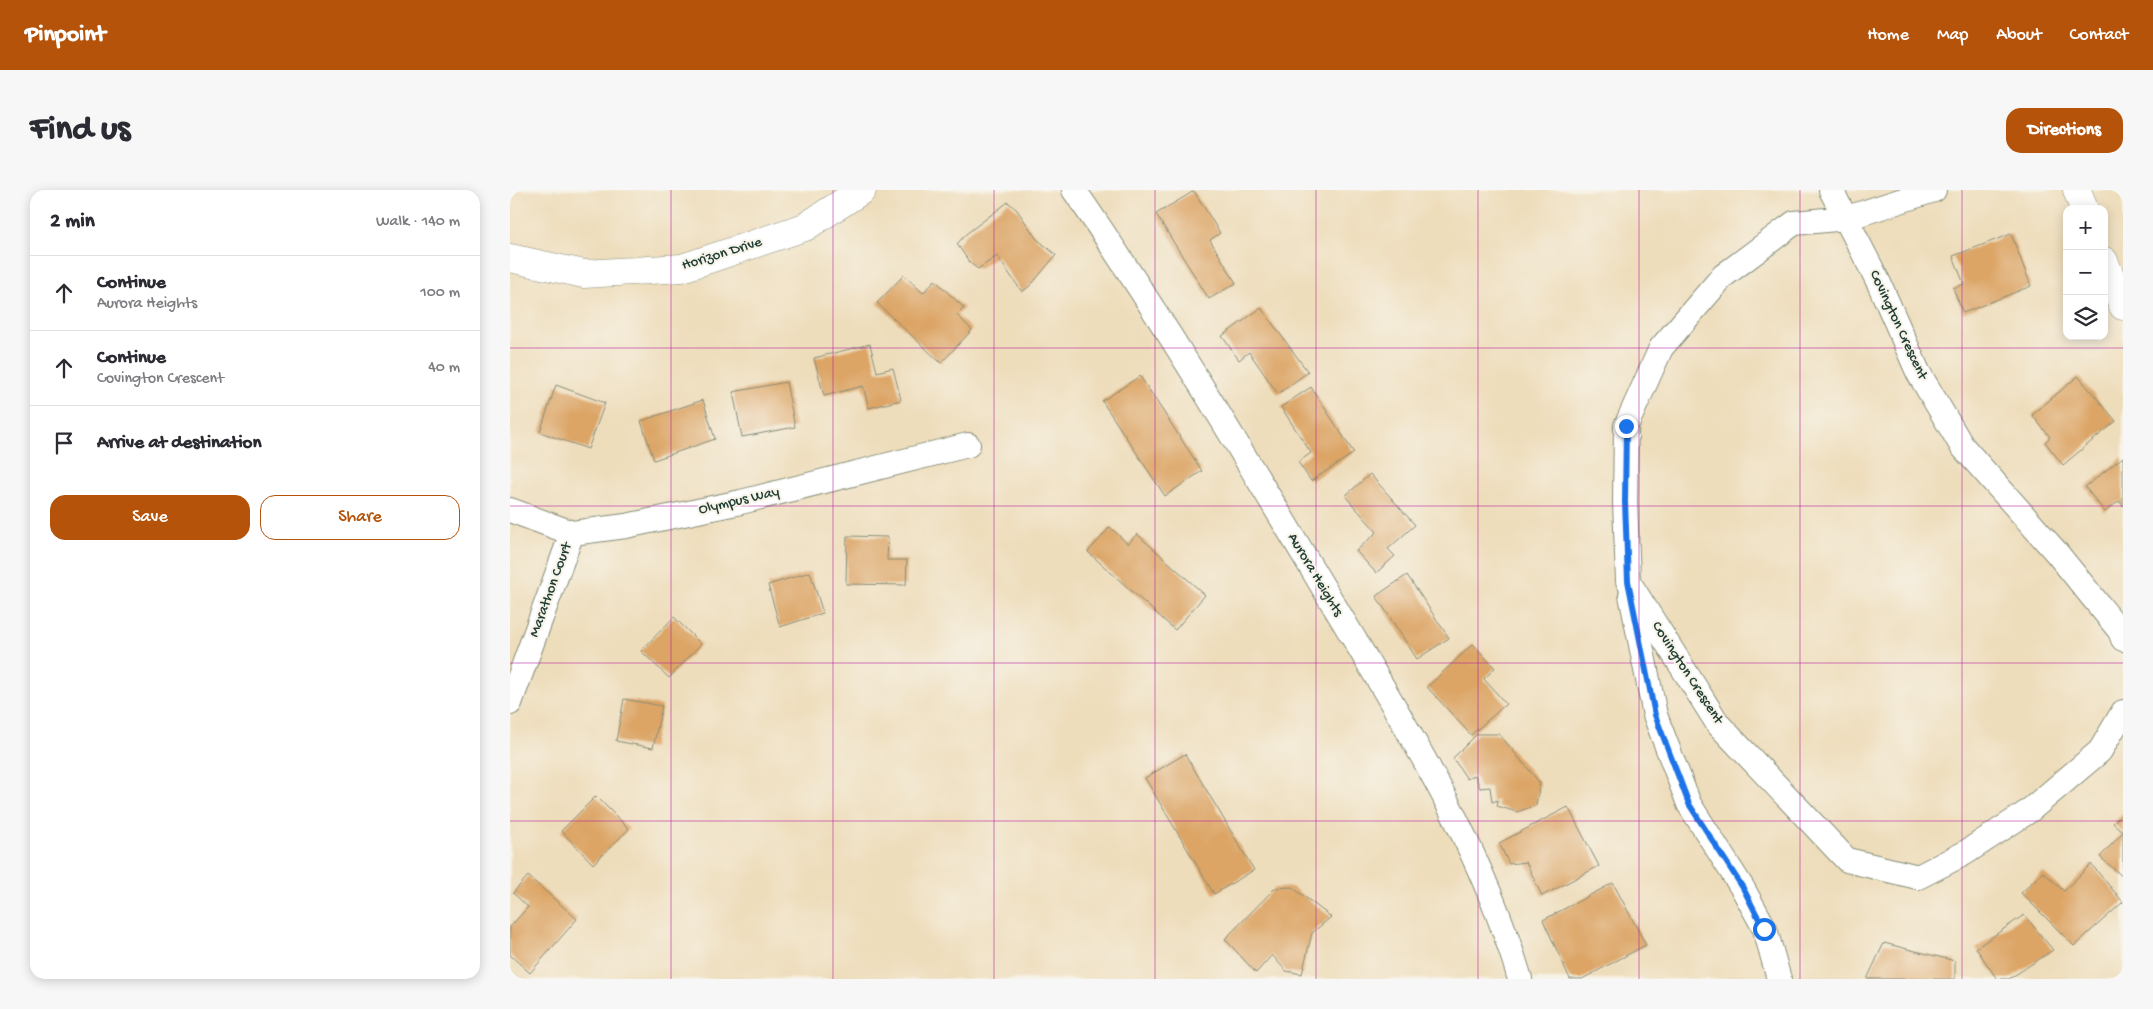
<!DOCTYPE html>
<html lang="en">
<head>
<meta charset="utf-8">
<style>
	:root { --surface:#fff; --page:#f7f7f7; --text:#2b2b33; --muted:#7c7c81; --line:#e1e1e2; --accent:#b45309 }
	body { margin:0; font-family:"Gochi Hand",sans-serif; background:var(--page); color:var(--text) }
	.controls { position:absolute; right:15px; top:15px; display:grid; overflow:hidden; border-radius:10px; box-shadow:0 2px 12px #0003 }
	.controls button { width:45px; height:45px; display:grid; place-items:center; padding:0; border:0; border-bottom:1px solid var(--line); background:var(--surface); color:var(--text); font:25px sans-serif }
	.stop { position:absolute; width:15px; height:15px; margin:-11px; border:4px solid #1a73e8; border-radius:50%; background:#fff }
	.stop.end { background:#1a73e8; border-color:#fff; box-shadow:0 1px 5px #0008 }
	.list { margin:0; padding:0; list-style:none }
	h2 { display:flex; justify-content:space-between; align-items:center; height:65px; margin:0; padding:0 20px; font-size:21px }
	h2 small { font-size:16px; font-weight:400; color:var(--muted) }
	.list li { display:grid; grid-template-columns:32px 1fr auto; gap:15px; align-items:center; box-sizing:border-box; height:75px; padding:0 20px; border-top:1px solid var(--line) }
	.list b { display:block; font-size:19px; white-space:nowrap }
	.list p { margin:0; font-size:16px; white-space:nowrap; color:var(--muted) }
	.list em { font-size:16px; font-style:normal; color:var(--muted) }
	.actions { display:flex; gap:10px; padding:15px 20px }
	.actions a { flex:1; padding:11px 0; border:1px solid var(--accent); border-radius:15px; text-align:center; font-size:18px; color:var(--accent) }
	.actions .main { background:var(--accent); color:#fff }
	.icon { flex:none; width:28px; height:28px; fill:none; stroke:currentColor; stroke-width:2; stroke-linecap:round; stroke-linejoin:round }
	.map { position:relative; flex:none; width:1613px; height:789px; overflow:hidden; border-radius:15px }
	header { display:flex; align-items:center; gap:30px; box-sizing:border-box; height:70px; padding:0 25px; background:var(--accent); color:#fff }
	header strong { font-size:24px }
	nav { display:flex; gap:28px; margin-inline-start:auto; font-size:18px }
	.intro { display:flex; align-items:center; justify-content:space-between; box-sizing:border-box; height:120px; padding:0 30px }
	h1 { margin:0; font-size:35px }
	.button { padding:12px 22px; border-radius:15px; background:var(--accent); color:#fff; font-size:18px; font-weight:700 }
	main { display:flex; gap:30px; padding:0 30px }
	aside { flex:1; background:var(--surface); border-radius:15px; box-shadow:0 2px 12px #0003 }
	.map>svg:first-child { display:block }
	.building { fill:#dca465 }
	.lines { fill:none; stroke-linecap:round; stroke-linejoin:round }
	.street-casing { stroke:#868d78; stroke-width:26 }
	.secondary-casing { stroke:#868d78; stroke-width:29 }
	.street { stroke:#fff; stroke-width:24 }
	.secondary { stroke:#fff; stroke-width:28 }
	.route { stroke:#1a73e8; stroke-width:6 }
	.grid { fill:none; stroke:#b5179e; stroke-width:1; stroke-opacity:0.55 }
	.labels { text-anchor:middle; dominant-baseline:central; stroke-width:4; stroke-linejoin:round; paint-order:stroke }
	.street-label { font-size:15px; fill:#1f3d34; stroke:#f7f3e8 }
</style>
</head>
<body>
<header>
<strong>Pinpoint</strong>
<nav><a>Home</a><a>Map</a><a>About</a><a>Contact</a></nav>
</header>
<div class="intro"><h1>Find us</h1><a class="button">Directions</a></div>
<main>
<aside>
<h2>2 min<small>Walk · 140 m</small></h2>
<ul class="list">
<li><svg class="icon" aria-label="ahead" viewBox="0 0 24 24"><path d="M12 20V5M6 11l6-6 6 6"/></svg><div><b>Continue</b><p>Aurora Heights</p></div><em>100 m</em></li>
<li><svg class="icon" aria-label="ahead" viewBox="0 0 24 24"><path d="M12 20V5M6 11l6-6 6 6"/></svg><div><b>Continue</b><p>Covington Crescent</p></div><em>40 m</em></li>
<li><svg class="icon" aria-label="arrive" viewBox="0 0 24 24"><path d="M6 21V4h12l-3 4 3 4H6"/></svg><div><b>Arrive at destination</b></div></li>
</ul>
<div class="actions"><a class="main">Save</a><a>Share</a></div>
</aside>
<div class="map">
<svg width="1613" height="789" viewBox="0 0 1613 789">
	<rect width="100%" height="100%" fill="#f7f3e8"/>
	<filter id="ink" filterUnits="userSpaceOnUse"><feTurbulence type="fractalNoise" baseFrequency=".02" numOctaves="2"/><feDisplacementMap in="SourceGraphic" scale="10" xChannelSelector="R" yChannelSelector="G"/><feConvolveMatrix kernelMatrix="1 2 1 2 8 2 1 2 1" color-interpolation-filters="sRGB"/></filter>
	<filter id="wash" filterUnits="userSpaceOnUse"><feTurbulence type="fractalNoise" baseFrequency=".0096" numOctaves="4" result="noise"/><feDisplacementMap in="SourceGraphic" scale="20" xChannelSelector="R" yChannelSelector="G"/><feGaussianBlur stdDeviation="1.12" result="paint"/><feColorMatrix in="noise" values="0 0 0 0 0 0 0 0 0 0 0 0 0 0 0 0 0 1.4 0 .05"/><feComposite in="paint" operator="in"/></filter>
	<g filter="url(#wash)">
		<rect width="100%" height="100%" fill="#edb"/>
		<g id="blocks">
			<!-- building -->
			<g class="building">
				<path d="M 684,1 L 710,43 L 700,50 L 726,93 L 699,109 L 646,24 Z"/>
				<path d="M 498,12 L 507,20 L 526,48 L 546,65 L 521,95 L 512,102 L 487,66 L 468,79 L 460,73 L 447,54 L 456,44 Z"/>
				<path d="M 1501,44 L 1521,96 L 1453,123 L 1443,98 L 1454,94 L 1443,66 Z"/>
				<path d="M 394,85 L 413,103 L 425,90 L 454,118 L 447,125 L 462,140 L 431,173 L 367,113 Z"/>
				<path d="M 751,118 L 798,182 L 768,204 L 739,162 L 729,170 L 712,146 Z"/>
				<path d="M 360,154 L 367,182 L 383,178 L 391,210 L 359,218 L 353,196 L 314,206 L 304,168 Z"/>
				<path d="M 630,186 L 692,281 L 655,306 L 592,211 Z"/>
				<path d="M 1568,186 L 1606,231 L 1553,275 L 1535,252 L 1540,247 L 1522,225 Z"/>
				<path d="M 276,192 L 285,237 L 232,247 L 223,202 Z"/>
				<path d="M 46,195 L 95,213 L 78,259 L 30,242 Z"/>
				<path d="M 801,197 L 844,263 L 801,291 L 788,272 L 801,263 L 771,217 Z"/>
				<path d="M 193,210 L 205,249 L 144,270 L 131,231 Z"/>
				<path d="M 1613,267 L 1613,316 L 1609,311 L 1595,322 L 1575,297 Z"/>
				<path d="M 860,284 L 905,335 L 878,359 L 885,366 L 866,383 L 846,361 L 867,342 L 835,306 Z"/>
				<path d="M 600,337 L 618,354 L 627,344 L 695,405 L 665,440 L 578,362 Z"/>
				<path d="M 337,346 L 378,347 L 377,370 L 397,370 L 396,395 L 336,394 Z"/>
				<path d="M 300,382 L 313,423 L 270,437 L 258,395 Z"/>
				<path d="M 897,385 L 939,448 L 907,469 L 866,406 Z"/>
				<path d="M 164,427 L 191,454 L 159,488 L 131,461 Z"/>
				<path d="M 963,454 L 985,478 L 974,489 L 996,514 L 961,545 L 917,497 Z"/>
				<path d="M 114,509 L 152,516 L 143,558 L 106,551 Z"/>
				<path d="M 967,544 L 989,544 L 1030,593 L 1026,615 L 1007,622 L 987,616 L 988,610 L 982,612 L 980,597 L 970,598 L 965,585 L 957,589 L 943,568 Z"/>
				<path d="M 675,564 L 744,680 L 704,704 L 635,588 Z"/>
				<path d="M 86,606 L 119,639 L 83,674 L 51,641 Z"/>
				<path d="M 1058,617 L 1089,676 L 1032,706 L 1016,672 L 999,674 L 989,653 Z"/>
				<path d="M 1613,623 L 1613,687 L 1590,667 L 1613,642 L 1603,633 Z"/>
				<path d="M 1581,674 L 1613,712 L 1564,756 L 1511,703 L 1533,682 L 1554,701 Z"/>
				<path d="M 18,686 L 67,729 L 20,783 L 0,765 L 0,737 L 18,717 L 3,703 Z"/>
				<path d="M 1103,693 L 1136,755 L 1072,789 L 1060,789 L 1033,730 Z"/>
				<path d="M 782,697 L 821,727 L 802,743 L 792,784 L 776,781 L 762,765 L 746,783 L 715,749 L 765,698 Z"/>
				<path d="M 1514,725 L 1543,760 L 1499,789 L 1487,789 L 1466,758 Z"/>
				<path d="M 1374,753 L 1445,771 L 1445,789 L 1357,789 Z"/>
			</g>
		</g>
	</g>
	<g filter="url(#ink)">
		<use href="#blocks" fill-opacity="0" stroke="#868d78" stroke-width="1"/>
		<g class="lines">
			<!-- street casing -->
			<g class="street-casing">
				<g id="street">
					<path d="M 564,0 C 654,130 735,267 816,402 C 890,526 969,650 1010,789"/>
					<path d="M 1321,0 L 1368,91 L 1408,182 L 1452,256 L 1546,362 L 1610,441 L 1613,449"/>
					<path d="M 1424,0 L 1337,28 L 1284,33 L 1213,86 L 1151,158 L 1116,236 L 1115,312 L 1118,391 L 1208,534 L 1337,670 L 1408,687 L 1455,663 L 1519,621 L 1590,561 L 1613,522"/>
					<path d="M 0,320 L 62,343 L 116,336 L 231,312 L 458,255"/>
					<path d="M 1121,405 L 1145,525 L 1179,614 L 1233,699 L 1255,739 L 1269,789"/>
					<path d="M 0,513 L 62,343"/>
				</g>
			</g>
			<!-- secondary casing -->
			<g class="secondary-casing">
				<g id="secondary">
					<path d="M 1567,0 L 1574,19"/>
					<path d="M 0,68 L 74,84 L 172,78 L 295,37 L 352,0"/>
					<path d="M 1594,71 L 1613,116"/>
				</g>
			</g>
			<!-- street -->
			<use href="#street" class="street"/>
			<!-- secondary -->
			<use href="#secondary" class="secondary"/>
		</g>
	</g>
	<g class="lines" filter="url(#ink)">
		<!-- route -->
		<path class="route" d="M 1116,236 L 1115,312 L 1118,391 L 1145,525 L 1179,614 L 1233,698 L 1254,739"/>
	</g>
	<!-- grid -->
	<path class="grid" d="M 161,0 L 161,789M 323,0 L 323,789M 484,0 L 484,789M 645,0 L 645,789M 806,0 L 806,789M 968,0 L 968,789M 1129,0 L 1129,789M 1290,0 L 1290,789M 1452,0 L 1452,789M 0,158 L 1613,158M 0,316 L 1613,316M 0,473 L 1613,473M 0,631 L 1613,631"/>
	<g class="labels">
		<!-- street labels -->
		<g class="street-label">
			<text transform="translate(212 64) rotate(-17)">Horizon Drive</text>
			<text transform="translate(1388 135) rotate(65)">Covington Crescent</text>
			<text transform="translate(229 311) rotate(-13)">Olympus Way</text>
			<text transform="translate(805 385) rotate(59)">Aurora Heights</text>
			<text transform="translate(41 400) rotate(-70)">Marathon Court</text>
			<text transform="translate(1177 483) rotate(57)">Covington Crescent</text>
		</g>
	</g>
</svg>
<div class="controls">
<button>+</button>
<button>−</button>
<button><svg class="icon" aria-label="layers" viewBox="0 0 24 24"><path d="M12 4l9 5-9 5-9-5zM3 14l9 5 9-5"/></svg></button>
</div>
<div class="stop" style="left:1254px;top:739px"></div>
<div class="stop end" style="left:1116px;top:236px"></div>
</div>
</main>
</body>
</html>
